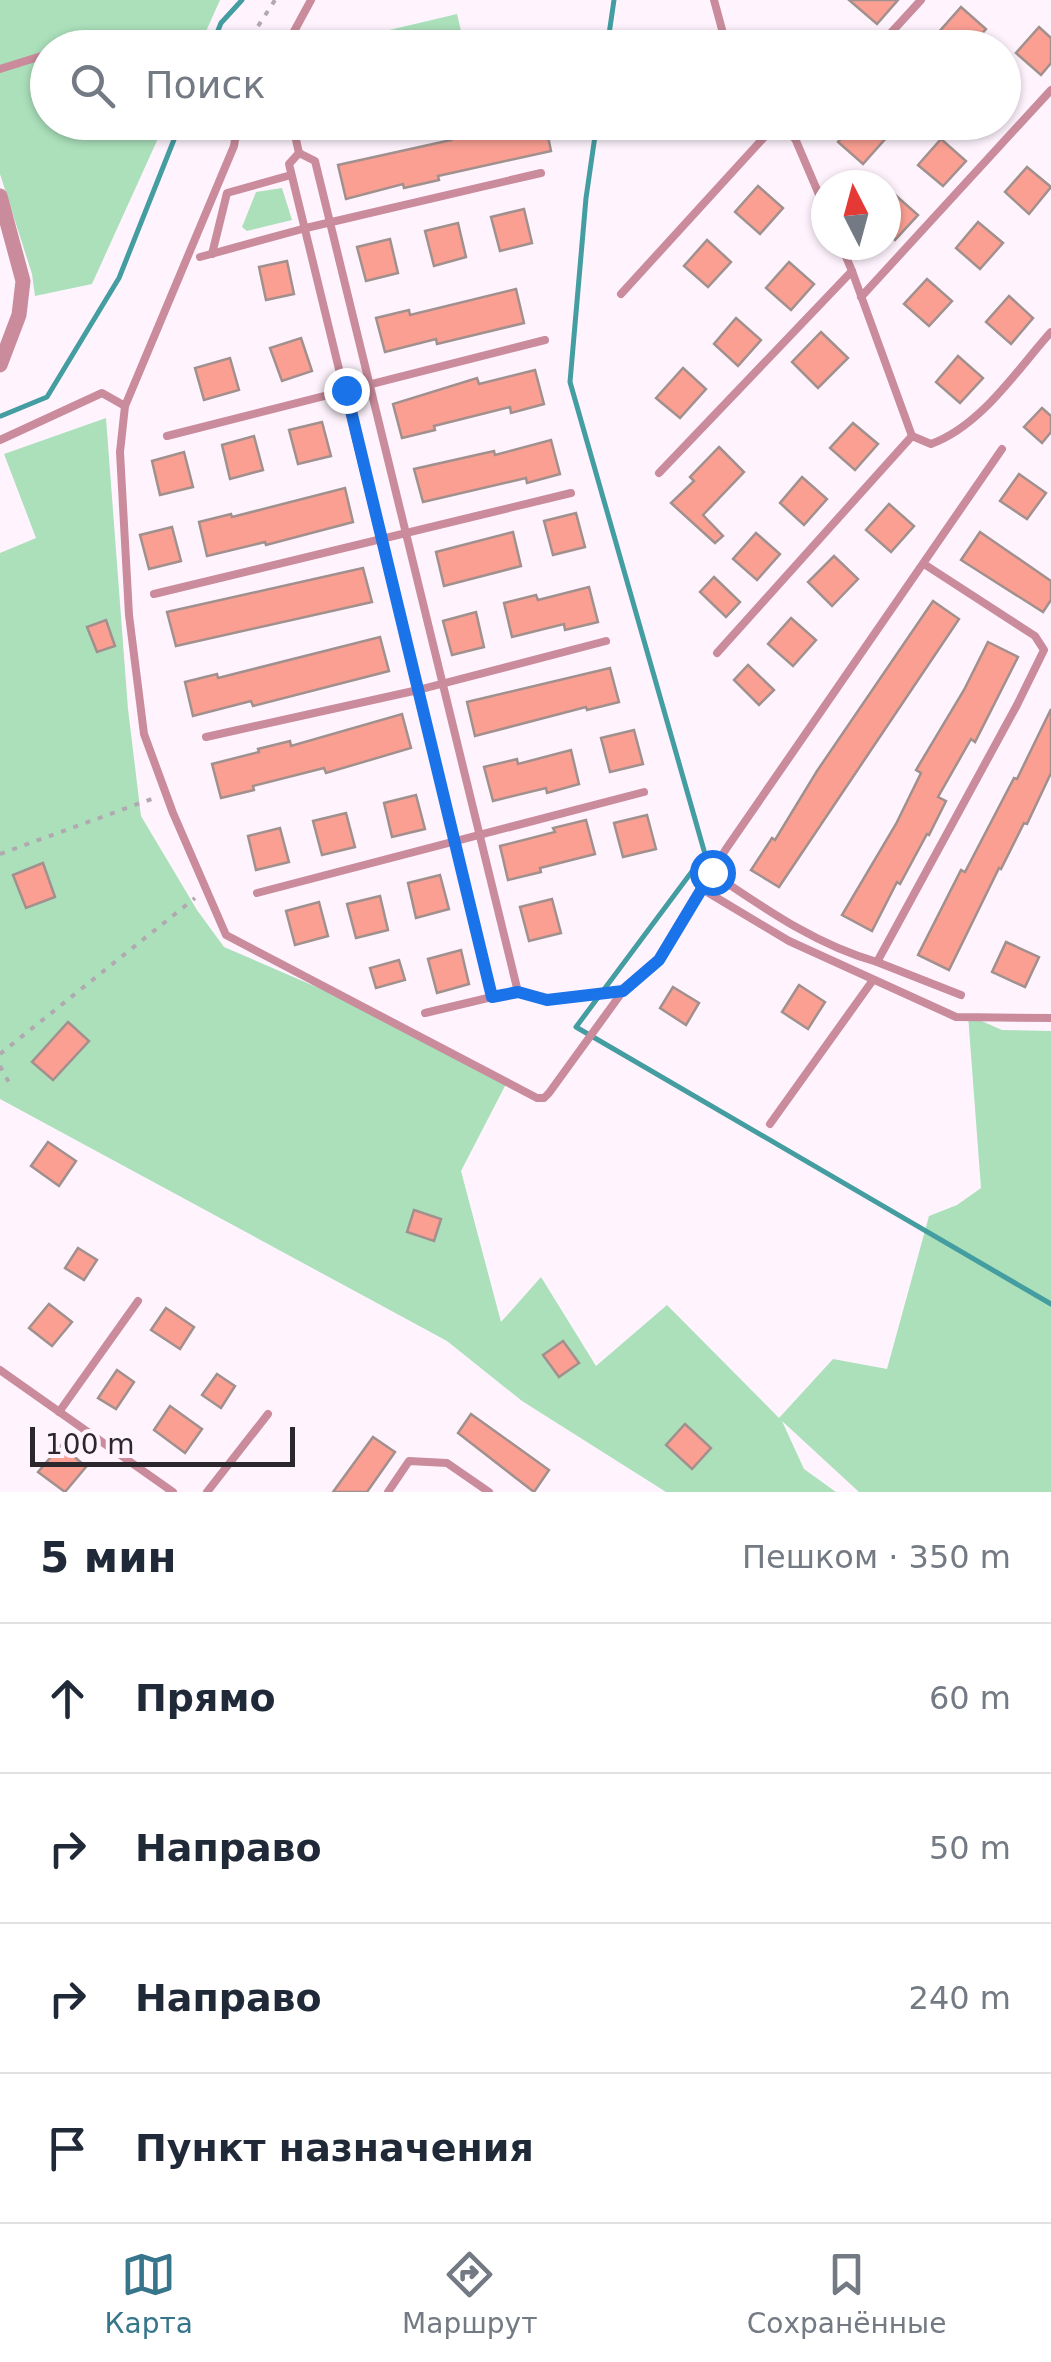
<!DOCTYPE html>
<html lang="ru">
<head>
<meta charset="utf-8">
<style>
	:root { --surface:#fff; --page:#f2f2f3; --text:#1f2937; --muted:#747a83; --line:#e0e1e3; --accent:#36758a }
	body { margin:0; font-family:"DejaVu Sans",sans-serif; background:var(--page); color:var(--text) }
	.compass { position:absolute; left:811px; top:170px; width:90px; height:90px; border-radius:50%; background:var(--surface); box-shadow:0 2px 8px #0004; rotate:354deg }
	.scale { position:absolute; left:30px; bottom:25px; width:265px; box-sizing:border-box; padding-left:10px; border:5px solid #2c272c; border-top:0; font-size:28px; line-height:35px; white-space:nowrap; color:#2c272c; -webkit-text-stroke:8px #fff4fe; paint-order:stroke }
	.stop { position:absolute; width:30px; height:30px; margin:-22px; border:8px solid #1a73e8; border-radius:50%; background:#fff }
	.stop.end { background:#1a73e8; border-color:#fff; box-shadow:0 2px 10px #0008 }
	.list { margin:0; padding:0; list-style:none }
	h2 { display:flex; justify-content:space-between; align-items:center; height:130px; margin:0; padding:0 40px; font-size:42px }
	h2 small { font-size:32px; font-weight:400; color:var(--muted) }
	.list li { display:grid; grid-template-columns:65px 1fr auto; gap:30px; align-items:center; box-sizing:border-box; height:150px; padding:0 40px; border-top:2px solid var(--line) }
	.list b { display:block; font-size:38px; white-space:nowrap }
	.list em { font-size:32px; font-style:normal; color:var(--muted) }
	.icon { flex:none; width:55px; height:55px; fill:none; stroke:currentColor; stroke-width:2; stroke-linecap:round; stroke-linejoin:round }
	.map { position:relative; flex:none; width:1051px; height:1492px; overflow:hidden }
	.search { position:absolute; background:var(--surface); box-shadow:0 2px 8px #0004; left:30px; right:30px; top:30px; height:110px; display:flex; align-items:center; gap:25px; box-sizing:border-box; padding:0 35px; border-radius:55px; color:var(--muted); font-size:38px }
	.sheet { height:730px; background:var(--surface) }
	nav { display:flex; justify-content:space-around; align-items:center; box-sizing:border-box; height:140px; border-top:2px solid var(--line); background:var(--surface); font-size:28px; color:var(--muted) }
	nav a { display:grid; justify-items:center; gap:5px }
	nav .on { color:var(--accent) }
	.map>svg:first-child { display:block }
	.green { fill:#abe0bb }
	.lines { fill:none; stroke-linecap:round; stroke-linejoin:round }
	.stream { stroke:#449da1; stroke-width:5 }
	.building { fill:#fb9f93; stroke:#a1908d; stroke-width:2.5 }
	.path { stroke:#b1a8b0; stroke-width:4; stroke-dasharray:5 8; stroke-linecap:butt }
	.lane { stroke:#ca8c9c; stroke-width:8 }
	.street { stroke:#ca8c9c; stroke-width:15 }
	.route { stroke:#1a73e8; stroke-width:12 }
</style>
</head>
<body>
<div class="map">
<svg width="1051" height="1492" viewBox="0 0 1051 1492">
	<rect width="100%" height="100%" fill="#fff4fe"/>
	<!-- green -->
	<g class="green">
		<path d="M 0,0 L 220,0 L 199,47 L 48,48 L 48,122 L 165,123 L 92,284 L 35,296 L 32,274 L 0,174 Z"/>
		<path d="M 457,14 L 465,47 L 385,47 L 381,32 Z"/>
		<path d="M 282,188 L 292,220 L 247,231 L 242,227 L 256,192 Z"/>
		<path d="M 106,418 L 128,709 L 141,816 L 197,910 L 224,947 L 372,1011 L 506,1084 L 461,1171 L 501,1322 L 541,1277 L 596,1366 L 667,1305 L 779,1418 L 833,1359 L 887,1369 L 929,1216 L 957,1205 L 981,1188 L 968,1015 L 1002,1030 L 1051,1031 L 1051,1492 L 859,1492 L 782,1421 L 804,1469 L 836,1492 L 666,1492 L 522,1401 L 447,1341 L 0,1099 L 0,553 L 36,538 L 4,454 Z"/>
	</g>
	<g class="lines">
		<!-- stream -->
		<g class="stream">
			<path d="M 211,48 L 221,23 L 242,0"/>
			<path d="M 607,48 L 614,0"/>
			<path d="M 597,122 L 586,198 L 570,382 L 705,854 L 576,1027 L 1051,1304"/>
			<path d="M 1,416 L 47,397 L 119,278 L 181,122"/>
		</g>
	</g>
	<!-- building -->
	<g class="building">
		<path d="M 849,0 L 898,0 L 877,24 Z"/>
		<path d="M 961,7 L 986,29 L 969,48 L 955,48 L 938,33 Z"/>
		<path d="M 1039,27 L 1051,38 L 1051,63 L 1041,75 L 1016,53 Z"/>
		<path d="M 518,122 L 545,122 L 551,151 L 438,176 L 439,180 L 404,188 L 403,184 L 346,199 L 338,165 L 451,140 L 450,135 Z"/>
		<path d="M 856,122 L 868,122 L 886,138 L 863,164 L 838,142 Z"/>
		<path d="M 941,139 L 966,161 L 943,186 L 918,165 Z"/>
		<path d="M 1027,167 L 1051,187 L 1029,214 L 1005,192 Z"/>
		<path d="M 758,186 L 783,208 L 760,234 L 735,212 Z"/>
		<path d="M 893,193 L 918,215 L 895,240 L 886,232 L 886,201 Z"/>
		<path d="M 524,209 L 532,243 L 500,251 L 491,217 Z"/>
		<path d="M 978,222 L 1003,243 L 980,269 L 956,248 Z"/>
		<path d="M 458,223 L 466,257 L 434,266 L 425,231 Z"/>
		<path d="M 390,239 L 398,273 L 366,281 L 357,247 Z"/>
		<path d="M 707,240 L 731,262 L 708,287 L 684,266 Z"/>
		<path d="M 287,261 L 294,294 L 266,300 L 259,267 Z"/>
		<path d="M 789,262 L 814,284 L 791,310 L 766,288 Z"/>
		<path d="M 927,279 L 952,301 L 929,326 L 904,304 Z"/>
		<path d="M 516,289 L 524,323 L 437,344 L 436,339 L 385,352 L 376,318 L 409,310 L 410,315 Z"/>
		<path d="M 1009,296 L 1033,318 L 1011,344 L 986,322 Z"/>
		<path d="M 736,318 L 761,340 L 738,366 L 714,344 Z"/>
		<path d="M 821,332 L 848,358 L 818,388 L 792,362 Z"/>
		<path d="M 301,338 L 312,371 L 282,381 L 270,348 Z"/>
		<path d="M 958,356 L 983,378 L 960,403 L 936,382 Z"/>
		<path d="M 230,358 L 239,390 L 204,400 L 195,368 Z"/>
		<path d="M 683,368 L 706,389 L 680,418 L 656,398 Z"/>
		<path d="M 535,370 L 544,404 L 511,413 L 510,407 L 434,426 L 435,430 L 402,438 L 393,404 L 477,378 L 479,384 Z"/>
		<path d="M 1042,408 L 1051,416 L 1051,432 L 1042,443 L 1024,427 Z"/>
		<path d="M 322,422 L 331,456 L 298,464 L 289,430 Z"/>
		<path d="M 853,423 L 878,444 L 855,470 L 830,448 Z"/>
		<path d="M 254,436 L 263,470 L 230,479 L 222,445 Z"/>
		<path d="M 551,440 L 560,474 L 527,483 L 526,478 L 423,502 L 414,469 L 494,451 L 495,455 Z"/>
		<path d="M 719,447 L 744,472 L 703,515 L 723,536 L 715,543 L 671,503 L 694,481 L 690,477 Z"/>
		<path d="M 184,452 L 193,487 L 160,495 L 152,461 Z"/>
		<path d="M 1019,474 L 1046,493 L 1027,519 L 1000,501 Z"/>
		<path d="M 802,477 L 827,499 L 804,525 L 780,503 Z"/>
		<path d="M 345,488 L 353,522 L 266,545 L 265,542 L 207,556 L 199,522 L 231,514 L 232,517 Z"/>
		<path d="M 889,504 L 914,526 L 891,552 L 866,530 Z"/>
		<path d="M 576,513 L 585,547 L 553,555 L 544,521 Z"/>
		<path d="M 172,527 L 181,561 L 149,569 L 140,535 Z"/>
		<path d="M 513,532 L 521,566 L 444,586 L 436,552 Z"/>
		<path d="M 980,532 L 1051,581 L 1051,600 L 1043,612 L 961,560 Z"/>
		<path d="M 756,533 L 780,554 L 757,580 L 733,559 Z"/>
		<path d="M 834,556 L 858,579 L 832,606 L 808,582 Z"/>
		<path d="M 363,568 L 372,602 L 176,646 L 167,612 Z"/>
		<path d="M 714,577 L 740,602 L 726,617 L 700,592 Z"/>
		<path d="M 589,587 L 598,622 L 565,630 L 564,624 L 512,637 L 504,603 L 536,595 L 538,600 Z"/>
		<path d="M 933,601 L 959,619 L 779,887 L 751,870 L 772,838 L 775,840 L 817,771 Z"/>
		<path d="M 476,612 L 484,647 L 452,655 L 443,621 Z"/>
		<path d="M 791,618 L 816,640 L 793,666 L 768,644 Z"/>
		<path d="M 106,620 L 115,646 L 97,652 L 87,627 Z"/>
		<path d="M 380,637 L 389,671 L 253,706 L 251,701 L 193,716 L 185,682 L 217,674 L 218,678 Z"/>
		<path d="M 988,642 L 1018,657 L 975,742 L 971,739 L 938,797 L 946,801 L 929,835 L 927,834 L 900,884 L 897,882 L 872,931 L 842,915 L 896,824 L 921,773 L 916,770 L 964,690 Z"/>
		<path d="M 748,665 L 774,690 L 759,705 L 734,680 Z"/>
		<path d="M 610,668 L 619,702 L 587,710 L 586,707 L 475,736 L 467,702 Z"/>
		<path d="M 1051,709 L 1051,773 L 1027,824 L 1024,823 L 1001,869 L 999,868 L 949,970 L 918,955 L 961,870 L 965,872 L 1014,778 L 1017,779 Z"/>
		<path d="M 402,714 L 411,748 L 326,773 L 324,768 L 253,786 L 254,790 L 221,798 L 212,764 L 259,752 L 258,749 L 290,741 L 291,746 Z"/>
		<path d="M 634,730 L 643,764 L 610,772 L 601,738 Z"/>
		<path d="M 571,750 L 579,784 L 547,793 L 546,788 L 493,801 L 484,767 L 517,759 L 518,764 Z"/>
		<path d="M 416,795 L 425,829 L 392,837 L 384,803 Z"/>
		<path d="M 346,813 L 355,847 L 322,855 L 313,821 Z"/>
		<path d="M 647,815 L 656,849 L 623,857 L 614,823 Z"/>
		<path d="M 586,820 L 595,854 L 540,868 L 541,872 L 508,880 L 500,846 L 555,832 L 553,828 Z"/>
		<path d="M 280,828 L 289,862 L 256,870 L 248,836 Z"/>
		<path d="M 43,863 L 55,897 L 26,908 L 13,875 Z"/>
		<path d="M 440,875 L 449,909 L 416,918 L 408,883 Z"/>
		<path d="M 380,896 L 388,930 L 356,938 L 347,904 Z"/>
		<path d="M 552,899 L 561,933 L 529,941 L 520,907 Z"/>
		<path d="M 319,902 L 328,936 L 295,945 L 286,911 Z"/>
		<path d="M 1006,942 L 1039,957 L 1025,987 L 992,972 Z"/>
		<path d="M 461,950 L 469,984 L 437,993 L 428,959 Z"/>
		<path d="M 399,960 L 405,980 L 376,988 L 370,968 Z"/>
		<path d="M 799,985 L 825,1002 L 808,1029 L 782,1012 Z"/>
		<path d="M 673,987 L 699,1003 L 686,1025 L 660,1008 Z"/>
		<path d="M 68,1022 L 89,1041 L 53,1080 L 32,1062 Z"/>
		<path d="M 48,1142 L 76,1161 L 59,1186 L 31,1166 Z"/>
		<path d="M 414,1210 L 441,1219 L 434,1241 L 407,1232 Z"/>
		<path d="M 78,1248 L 97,1260 L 84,1280 L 65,1268 Z"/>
		<path d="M 49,1304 L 72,1322 L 52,1346 L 29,1328 Z"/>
		<path d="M 166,1308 L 194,1327 L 180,1349 L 151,1330 Z"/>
		<path d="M 563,1341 L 579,1363 L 559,1377 L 543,1355 Z"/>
		<path d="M 117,1370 L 134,1382 L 116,1409 L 98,1398 Z"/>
		<path d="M 217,1374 L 235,1386 L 221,1408 L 202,1395 Z"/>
		<path d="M 170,1406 L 202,1429 L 185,1453 L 154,1430 Z"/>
		<path d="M 471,1414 L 549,1470 L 534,1492 L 458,1433 Z"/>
		<path d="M 685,1424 L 711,1448 L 692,1469 L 666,1445 Z"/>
		<path d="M 373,1437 L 395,1452 L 367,1492 L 333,1492 Z"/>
		<path d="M 61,1445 L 86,1467 L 65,1492 L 38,1472 Z"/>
	</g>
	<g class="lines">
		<!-- path -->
		<g class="path">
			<path d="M 244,48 L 275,0"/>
			<path d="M 0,854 L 157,797"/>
			<path d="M 0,1054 L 195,898"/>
			<path d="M 0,1066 L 12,1088"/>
		</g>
		<!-- lane -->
		<g class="lane">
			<path d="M 714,0 L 727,48"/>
			<path d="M 70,48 L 88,42"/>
			<path d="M 285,48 L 311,0"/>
			<path d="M 877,48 L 921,0"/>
			<path d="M 0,69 L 48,54"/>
			<path d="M 292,122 L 299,153"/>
			<path d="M 788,122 L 826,211"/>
			<path d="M 794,138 L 809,122"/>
			<path d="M 299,153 L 315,161 L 518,992 L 492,997 L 289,164 Z"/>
			<path d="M 841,245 L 852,271"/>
			<path d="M 212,254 L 227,193 L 291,175"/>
			<path d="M 200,257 L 306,228 L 541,173"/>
			<path d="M 621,294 L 778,122"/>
			<path d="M 861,297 L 1051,90"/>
			<path d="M 125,406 L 234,146 L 238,122"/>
			<path d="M 167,436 L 545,340"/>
			<path d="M 912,436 L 931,444 C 981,426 1016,371 1051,332"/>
			<path d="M 0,440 L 102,393 L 125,406 L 120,452 L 129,615 L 144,734 L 173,813 L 226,935 L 537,1098 L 544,1098 L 549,1093 L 623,991"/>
			<path d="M 659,473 L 852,271 L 912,436 L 717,653"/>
			<path d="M 154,594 L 571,493"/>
			<path d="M 206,737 L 418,690 L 606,641"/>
			<path d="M 712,873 C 764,908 816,945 877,962 L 1017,705 L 1044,650 L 1035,636 L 924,564"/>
			<path d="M 702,889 L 789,941 L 956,1017 L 1051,1018"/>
			<path d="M 257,893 L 644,792"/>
			<path d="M 877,962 L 961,995"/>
			<path d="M 518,992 L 547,1001 L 623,991 L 659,960 L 726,849 L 1002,449"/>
			<path d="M 425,1013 L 492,997"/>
			<path d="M 770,1124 L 873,980"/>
			<path d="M 0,1370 L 173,1492"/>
			<path d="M 59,1412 L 138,1301"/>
			<path d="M 207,1492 L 268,1414"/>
			<path d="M 388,1492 L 409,1461 L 447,1463 L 489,1492"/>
		</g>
		<!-- street -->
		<path class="street" d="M 0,196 L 23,281 L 19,315 L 0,365"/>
	</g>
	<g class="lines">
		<!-- route -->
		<path class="route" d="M 346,390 L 492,997 L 518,992 L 547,1000 L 623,991 L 659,960 L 712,872"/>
	</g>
</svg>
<svg class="compass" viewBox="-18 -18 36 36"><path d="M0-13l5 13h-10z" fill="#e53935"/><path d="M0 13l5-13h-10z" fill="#747a83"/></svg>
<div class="scale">100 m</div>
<div class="stop" style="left:712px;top:872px"></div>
<div class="stop end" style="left:346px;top:390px"></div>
<div class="search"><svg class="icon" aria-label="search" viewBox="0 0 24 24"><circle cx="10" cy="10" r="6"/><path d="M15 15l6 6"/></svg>Поиск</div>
</div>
<section class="sheet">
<h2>5 мин<small>Пешком · 350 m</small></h2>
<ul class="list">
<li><svg class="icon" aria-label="ahead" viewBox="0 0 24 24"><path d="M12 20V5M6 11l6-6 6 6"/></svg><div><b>Прямо</b></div><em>60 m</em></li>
<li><svg class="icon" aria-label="right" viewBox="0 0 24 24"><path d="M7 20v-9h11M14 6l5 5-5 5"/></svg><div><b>Направо</b></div><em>50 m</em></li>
<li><svg class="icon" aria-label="right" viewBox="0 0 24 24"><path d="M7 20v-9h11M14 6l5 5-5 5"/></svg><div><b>Направо</b></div><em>240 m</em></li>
<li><svg class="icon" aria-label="arrive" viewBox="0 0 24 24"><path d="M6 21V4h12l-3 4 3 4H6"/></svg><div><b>Пункт назначения</b></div></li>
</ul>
</section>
<nav>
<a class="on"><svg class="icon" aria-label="map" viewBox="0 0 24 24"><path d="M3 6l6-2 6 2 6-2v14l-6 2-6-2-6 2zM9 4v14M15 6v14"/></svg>Карта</a>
<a><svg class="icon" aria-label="directions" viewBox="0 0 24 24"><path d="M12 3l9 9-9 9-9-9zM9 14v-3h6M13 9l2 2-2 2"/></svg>Маршрут</a>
<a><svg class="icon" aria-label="saved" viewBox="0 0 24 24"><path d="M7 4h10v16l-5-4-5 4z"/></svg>Сохранённые</a>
</nav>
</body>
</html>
